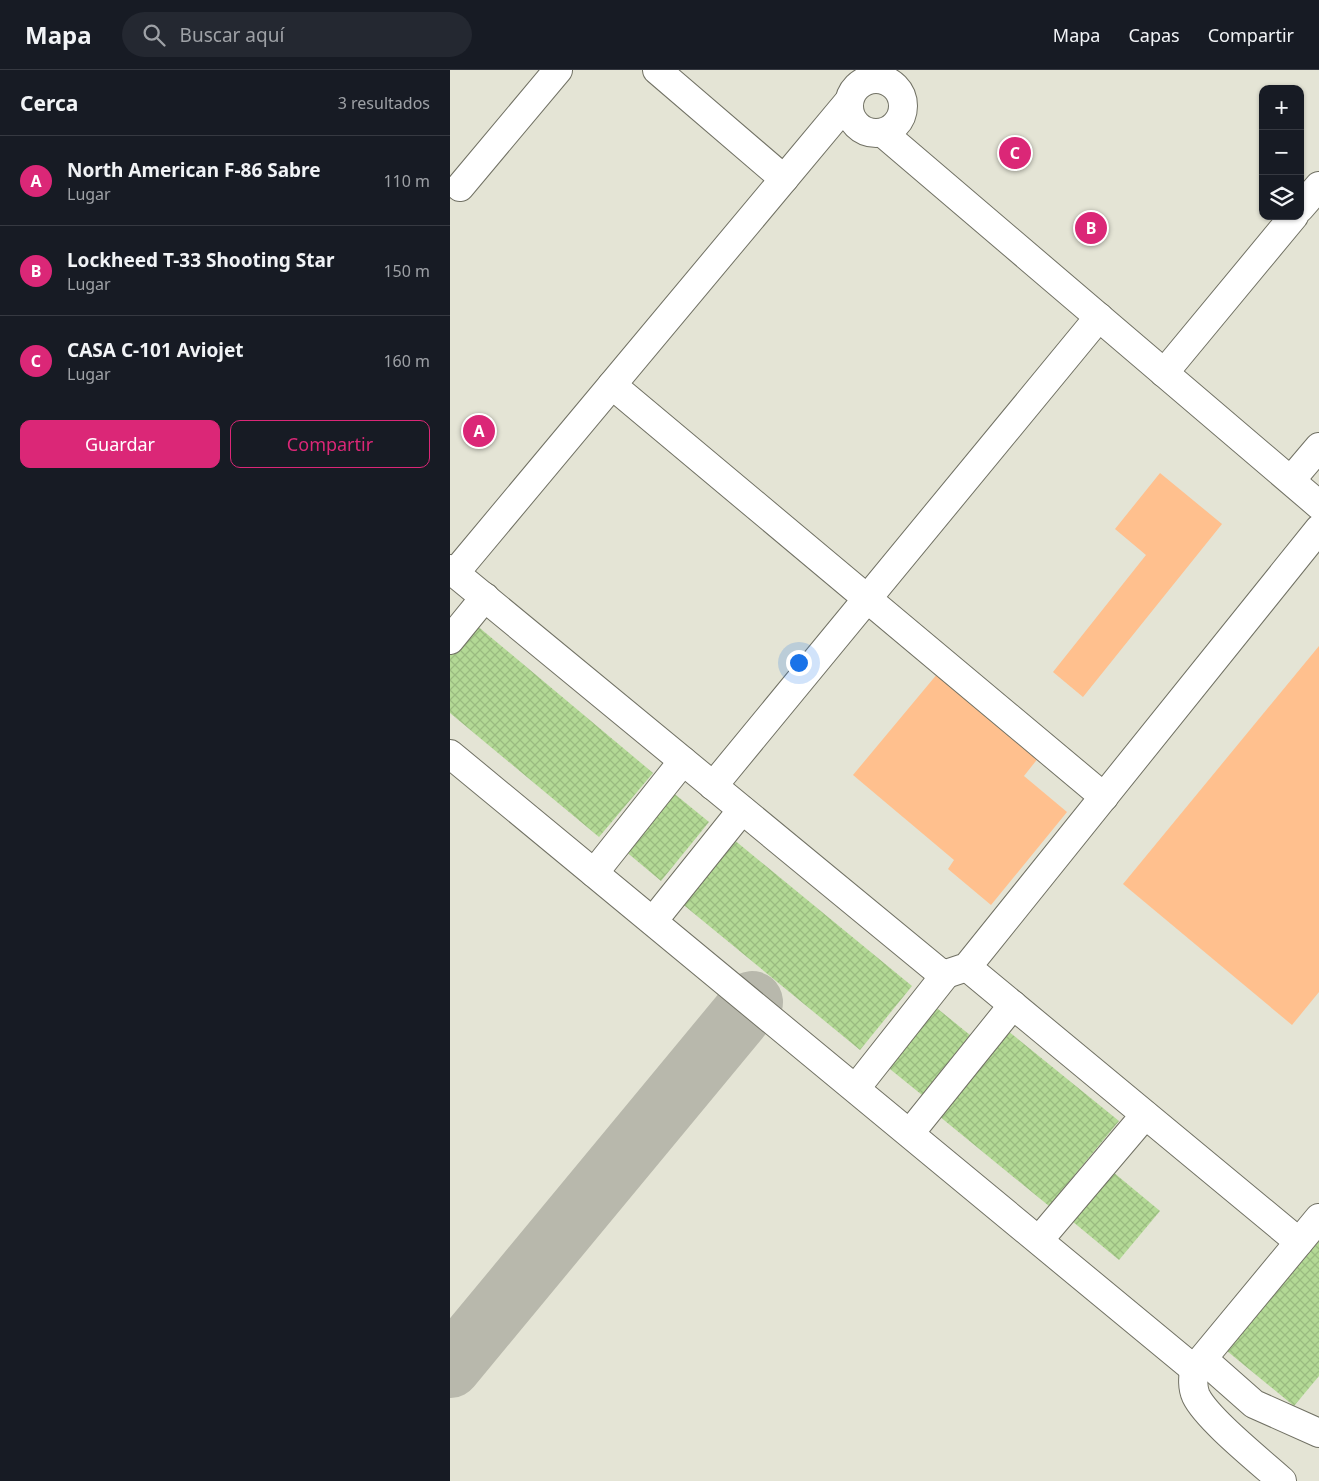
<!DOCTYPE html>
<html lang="es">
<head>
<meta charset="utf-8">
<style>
	:root { --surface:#171b24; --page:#242831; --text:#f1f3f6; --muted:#9ea1a6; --line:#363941; --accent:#db2777 }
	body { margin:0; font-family:"Noto Sans",sans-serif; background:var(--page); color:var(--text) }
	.controls { position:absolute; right:15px; top:15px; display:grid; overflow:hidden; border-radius:10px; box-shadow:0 1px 4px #0004 }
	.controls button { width:45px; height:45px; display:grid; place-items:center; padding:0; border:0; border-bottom:1px solid var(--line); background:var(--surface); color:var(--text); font:25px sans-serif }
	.you { position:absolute; left:348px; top:592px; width:18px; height:18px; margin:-12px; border:4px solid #fff; border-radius:50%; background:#1a73e8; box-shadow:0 0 0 8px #1a73e833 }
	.badge { display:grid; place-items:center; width:32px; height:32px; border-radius:50%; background:var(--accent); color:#fff; font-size:16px; font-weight:700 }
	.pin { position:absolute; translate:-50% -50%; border:2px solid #fff; box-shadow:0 1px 5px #0006 }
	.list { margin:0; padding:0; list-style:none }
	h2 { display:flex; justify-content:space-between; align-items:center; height:65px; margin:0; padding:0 20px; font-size:21px }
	h2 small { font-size:16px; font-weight:400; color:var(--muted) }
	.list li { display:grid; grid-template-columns:32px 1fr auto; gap:15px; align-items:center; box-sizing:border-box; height:90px; padding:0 20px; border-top:1px solid var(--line) }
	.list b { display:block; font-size:19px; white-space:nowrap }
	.list p { margin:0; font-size:16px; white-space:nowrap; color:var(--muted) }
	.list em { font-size:16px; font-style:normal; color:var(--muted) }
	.actions { display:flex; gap:10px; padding:15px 20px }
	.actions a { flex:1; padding:11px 0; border:1px solid var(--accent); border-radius:10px; text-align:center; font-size:18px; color:var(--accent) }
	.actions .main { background:var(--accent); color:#fff }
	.icon { flex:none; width:28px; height:28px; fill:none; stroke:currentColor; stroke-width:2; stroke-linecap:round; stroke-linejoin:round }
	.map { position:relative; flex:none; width:869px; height:1411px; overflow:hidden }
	header { display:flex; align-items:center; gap:30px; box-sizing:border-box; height:70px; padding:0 25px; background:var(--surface); border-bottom:1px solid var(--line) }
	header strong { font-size:24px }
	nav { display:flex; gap:28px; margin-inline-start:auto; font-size:18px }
	.search { width:350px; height:45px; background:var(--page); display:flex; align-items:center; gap:12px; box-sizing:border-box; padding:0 18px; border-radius:28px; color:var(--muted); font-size:19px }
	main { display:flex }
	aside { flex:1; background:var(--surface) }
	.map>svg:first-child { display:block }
	.pitch { fill:#ffc08e }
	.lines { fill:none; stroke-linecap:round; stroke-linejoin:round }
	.taxiway { stroke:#b8b8ac; stroke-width:62 }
	.building { fill:url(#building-cross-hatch) }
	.minor-casing { stroke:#717164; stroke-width:30 }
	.minor { stroke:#fff; stroke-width:28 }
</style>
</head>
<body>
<header>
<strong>Mapa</strong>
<div class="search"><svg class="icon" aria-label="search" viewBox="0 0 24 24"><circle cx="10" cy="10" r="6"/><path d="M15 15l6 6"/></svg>Buscar aquí</div>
<nav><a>Mapa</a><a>Capas</a><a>Compartir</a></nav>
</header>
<main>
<aside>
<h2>Cerca<small>3 resultados</small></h2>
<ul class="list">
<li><span class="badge">A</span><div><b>North American F-86 Sabre</b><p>Lugar</p></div><em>110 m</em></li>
<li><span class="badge">B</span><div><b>Lockheed T-33 Shooting Star</b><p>Lugar</p></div><em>150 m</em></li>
<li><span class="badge">C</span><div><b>CASA C-101 Aviojet</b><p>Lugar</p></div><em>160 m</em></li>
</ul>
<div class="actions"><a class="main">Guardar</a><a>Compartir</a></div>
</aside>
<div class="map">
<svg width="869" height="1411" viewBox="0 0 869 1411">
	<defs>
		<pattern id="building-cross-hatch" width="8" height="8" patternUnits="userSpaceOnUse" patternTransform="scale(1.25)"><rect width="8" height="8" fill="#b3d995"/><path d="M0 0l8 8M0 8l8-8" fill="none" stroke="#9abb80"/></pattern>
	</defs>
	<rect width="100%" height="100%" fill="#e4e4d5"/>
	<!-- pitch -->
	<g class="pitch">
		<path d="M 710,403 L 772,454 L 633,627 L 603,602 L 696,485 L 665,459 Z"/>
		<path d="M 869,576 L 869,922 L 842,955 L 673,814 Z"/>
		<path d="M 488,603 L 589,687 L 574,706 L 617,742 L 541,835 L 498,799 L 504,790 L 403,705 Z"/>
	</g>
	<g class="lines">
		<!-- taxiway -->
		<path class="taxiway" d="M 0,1297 L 302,932"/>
	</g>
	<!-- building -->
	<g class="building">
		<path d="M 25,554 L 203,703 L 149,767 L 0,643 L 0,584 Z"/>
		<path d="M 221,721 L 259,752 L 211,811 L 174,780 Z"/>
		<path d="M 283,769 L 462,916 L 410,980 L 230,832 Z"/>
		<path d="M 483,935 L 520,965 L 472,1025 L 435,995 Z"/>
		<path d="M 558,961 L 669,1051 L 599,1136 L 489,1046 Z"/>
		<path d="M 663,1102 L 710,1141 L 669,1190 L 622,1151 Z"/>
		<path d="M 869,1171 L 869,1306 L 844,1336 L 777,1281 Z"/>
	</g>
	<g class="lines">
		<!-- minor casing -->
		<g class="minor-casing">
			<g id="minor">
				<path d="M 207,0 L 334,109"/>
				<circle cx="426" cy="36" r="27"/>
				<path d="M 433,63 L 869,435"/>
				<path d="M 10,117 L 108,0"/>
				<path d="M 850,138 L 869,116"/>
				<path d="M 714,303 L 844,146"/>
				<path d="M 162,315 L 654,727"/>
				<path d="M 841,410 L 869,377"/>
				<path d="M 0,499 L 488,901 L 496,904 L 517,897 L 869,459"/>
				<path d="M 5,503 L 399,31"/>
				<path d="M 0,570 L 35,527"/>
				<path d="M 0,684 L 744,1299"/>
				<path d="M 263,716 L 649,247"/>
				<path d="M 144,803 L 233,691"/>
				<path d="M 203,851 L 292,740"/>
				<path d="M 517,897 L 849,1172"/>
				<path d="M 406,1018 L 496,904"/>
				<path d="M 460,1063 L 563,935"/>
				<path d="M 589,1170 L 695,1045"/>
				<path d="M 753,1289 L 804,1334 L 869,1363"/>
				<path d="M 832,1411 C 811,1392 757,1349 746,1326 C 742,1317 743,1308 744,1299 L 869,1148"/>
			</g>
		</g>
		<!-- minor -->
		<use href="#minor" class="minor"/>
	</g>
</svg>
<div class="controls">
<button>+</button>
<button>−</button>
<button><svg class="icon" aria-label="layers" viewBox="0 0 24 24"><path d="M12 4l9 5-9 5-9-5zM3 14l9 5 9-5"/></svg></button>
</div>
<div class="you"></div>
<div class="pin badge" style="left:29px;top:361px">A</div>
<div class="pin badge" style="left:641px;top:158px">B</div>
<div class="pin badge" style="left:565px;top:83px">C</div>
</div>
</main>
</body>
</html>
